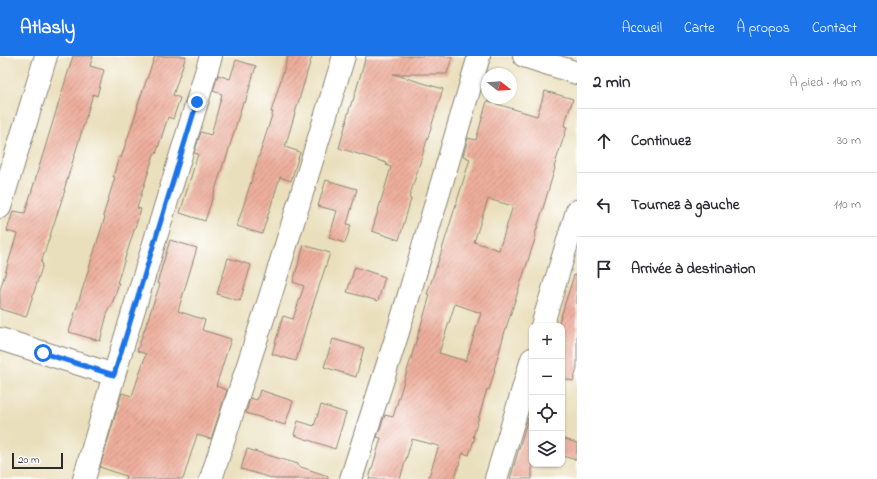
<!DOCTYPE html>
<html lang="fr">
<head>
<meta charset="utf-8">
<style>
	:root { --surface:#fff; --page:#f7f7f7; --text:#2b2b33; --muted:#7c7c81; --line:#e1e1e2; --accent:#1a73e8 }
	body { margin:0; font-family:"Indie Flower",sans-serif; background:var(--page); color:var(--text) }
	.controls { position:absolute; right:12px; bottom:12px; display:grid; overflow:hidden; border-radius:8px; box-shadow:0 1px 3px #0004 }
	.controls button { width:36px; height:36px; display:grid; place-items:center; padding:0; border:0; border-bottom:1px solid var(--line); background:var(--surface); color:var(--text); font:20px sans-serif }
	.compass { position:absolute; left:481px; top:12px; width:36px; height:36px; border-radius:50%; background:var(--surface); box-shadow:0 1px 3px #0004; rotate:107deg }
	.scale { position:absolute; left:12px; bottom:10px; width:51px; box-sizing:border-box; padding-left:4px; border:2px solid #2b2b2b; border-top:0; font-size:11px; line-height:14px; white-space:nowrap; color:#2b2b2b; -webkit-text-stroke:3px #fff; paint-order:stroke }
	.stop { position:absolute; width:12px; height:12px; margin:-9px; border:3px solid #1a73e8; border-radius:50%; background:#fff }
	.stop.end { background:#1a73e8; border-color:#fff; box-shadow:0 1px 4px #0008 }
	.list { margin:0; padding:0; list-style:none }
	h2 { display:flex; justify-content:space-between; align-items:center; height:52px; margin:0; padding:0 16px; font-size:17px }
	h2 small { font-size:13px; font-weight:400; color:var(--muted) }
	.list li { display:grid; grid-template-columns:26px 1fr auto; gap:12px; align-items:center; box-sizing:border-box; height:64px; padding:0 16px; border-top:1px solid var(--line) }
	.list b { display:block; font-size:15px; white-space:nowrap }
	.list em { font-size:13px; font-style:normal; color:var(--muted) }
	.icon { flex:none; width:22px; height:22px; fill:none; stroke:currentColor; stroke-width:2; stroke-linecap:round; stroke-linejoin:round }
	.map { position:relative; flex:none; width:577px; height:423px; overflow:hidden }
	header { display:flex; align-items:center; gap:24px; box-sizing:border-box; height:56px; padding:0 20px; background:var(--accent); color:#fff }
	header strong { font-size:19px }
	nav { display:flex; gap:22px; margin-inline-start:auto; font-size:14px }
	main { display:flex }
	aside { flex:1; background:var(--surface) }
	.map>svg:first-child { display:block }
	.building { fill:url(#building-hatch); fill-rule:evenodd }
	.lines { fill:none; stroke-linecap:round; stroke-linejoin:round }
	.minor-casing { stroke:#8a8574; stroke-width:24 }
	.minor { stroke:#fff; stroke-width:22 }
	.route { stroke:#1a73e8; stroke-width:5 }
</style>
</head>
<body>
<header>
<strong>Atlasly</strong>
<nav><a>Accueil</a><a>Carte</a><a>À propos</a><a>Contact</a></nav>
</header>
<main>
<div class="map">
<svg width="577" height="423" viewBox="0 0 577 423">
	<defs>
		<pattern id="building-hatch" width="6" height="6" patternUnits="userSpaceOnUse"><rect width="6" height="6" fill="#eeae9c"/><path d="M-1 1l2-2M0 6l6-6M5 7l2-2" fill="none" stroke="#c18e7f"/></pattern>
	</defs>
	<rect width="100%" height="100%" fill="#fff"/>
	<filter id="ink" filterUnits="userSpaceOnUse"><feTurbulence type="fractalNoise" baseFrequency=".025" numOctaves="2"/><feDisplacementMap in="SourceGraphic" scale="8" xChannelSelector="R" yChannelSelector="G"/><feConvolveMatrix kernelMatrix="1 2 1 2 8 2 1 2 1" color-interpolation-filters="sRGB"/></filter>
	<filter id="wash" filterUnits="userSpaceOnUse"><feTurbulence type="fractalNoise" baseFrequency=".012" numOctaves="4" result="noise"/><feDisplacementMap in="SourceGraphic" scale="16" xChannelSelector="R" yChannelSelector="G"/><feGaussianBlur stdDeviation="0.9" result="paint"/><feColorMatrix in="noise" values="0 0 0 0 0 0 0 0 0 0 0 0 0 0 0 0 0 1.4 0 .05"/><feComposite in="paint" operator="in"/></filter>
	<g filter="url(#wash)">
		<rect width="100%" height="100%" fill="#eadfbc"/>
		<g id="blocks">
			<!-- building -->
			<g class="building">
				<path d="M 73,0 L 93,0 L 90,10 L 104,14 L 97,40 L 93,38 L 64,134 L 65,134 L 41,207 L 43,208 L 26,261 L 0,253 L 0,234 L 17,178 L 7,175 L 13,155 L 25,157 Z"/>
				<path d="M 155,0 L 186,0 L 173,39 L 180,42 L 173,63 L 168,61 L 156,98 L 154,98 L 137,152 L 141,153 L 117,227 L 119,227 L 111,251 L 109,251 L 100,285 L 69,276 L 105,161 L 103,160 L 115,121 L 113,121 L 119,101 L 121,102 L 138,51 L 137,51 Z"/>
				<path d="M 288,0 L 312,0 L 285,91 L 300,96 L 291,125 L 280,121 L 262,178 L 237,170 L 273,56 L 271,56 Z"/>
				<path d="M 366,0 L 445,0 L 452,2 L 447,18 L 393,18 L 443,33 L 409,142 L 411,143 L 399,184 L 372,175 L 391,111 L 386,109 L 387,107 L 339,92 L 347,64 L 346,64 L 352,45 L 353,45 Z"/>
				<path d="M 236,4 L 256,10 L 245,47 L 243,46 L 225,106 L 224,106 L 205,165 L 180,157 L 198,98 L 194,97 L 201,76 L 211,79 L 222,38 L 213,35 L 218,19 L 230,23 Z"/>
				<path d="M 545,35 L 573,43 L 564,70 L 567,71 L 554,111 L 555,112 L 535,179 L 536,180 L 505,275 L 494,314 L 495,314 L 489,334 L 487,333 L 473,381 L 475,381 L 469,399 L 463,397 L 454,423 L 428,423 L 439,390 L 412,383 L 400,423 L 369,423 L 381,382 L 377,381 L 385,359 L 393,361 L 422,266 L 430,239 L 427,238 L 440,200 L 470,103 L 463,100 L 468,82 L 476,84 L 487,45 L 537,60 ZM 488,143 L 513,150 L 499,194 L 474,186 ZM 455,248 L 481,257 L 466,305 L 439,297 Z"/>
				<path d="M 326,124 L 357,133 L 347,168 L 351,169 L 345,187 L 329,182 L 337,155 L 318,150 Z"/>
				<path d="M 170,184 L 197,192 L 178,255 L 205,264 L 202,274 L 231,283 L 216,330 L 227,334 L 211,383 L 197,379 L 183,423 L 125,423 L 126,420 L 100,411 L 122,337 L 132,340 L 146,298 L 137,295 L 160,228 L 157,227 Z"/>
				<path d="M 304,189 L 330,197 L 307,267 L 296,305 L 272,298 L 283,260 L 293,263 L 304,230 L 293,226 Z"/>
				<path d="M 228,202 L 251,209 L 240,245 L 217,238 Z"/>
				<path d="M 355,211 L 385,221 L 378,245 L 347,236 Z"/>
				<path d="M 574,219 L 577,220 L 577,313 L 573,325 L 562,322 L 562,270 L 558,270 Z"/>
				<path d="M 333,283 L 364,292 L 356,321 L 324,311 Z"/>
				<path d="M 260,334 L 293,345 L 285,369 L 246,357 L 250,342 L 257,344 Z"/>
				<path d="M 321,349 L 346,357 L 335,393 L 294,379 L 298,365 L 314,370 Z"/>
				<path d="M 528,362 L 532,362 L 532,423 L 510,423 Z"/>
				<path d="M 562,382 L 577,387 L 577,404 L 562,400 Z"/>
				<path d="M 247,393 L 298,408 L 298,410 L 328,420 L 328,423 L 275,423 L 241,413 Z"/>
			</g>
		</g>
	</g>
	<g filter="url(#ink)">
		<use href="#blocks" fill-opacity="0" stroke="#8a8574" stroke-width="1"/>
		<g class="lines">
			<!-- minor casing -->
			<g class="minor-casing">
				<g id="minor">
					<path d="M 524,0 L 577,17"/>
					<path d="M 0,151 L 46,0"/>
					<path d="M 542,270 L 577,155"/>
					<path d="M 0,283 L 114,319"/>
					<path d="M 84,423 L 114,319 L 211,0"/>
					<path d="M 211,423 L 271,238 L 344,0"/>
					<path d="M 351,423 L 398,276 L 479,0"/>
					<path d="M 496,423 L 532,303"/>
				</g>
			</g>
			<!-- minor -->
			<use href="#minor" class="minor"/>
		</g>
	</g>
	<g class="lines" filter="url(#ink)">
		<!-- route -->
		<path class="route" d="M 43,297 L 114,319 L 197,46"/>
	</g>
</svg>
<div class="controls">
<button>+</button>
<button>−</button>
<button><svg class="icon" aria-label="locate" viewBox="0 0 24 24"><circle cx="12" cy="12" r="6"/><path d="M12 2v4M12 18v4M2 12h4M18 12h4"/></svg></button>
<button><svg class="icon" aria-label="layers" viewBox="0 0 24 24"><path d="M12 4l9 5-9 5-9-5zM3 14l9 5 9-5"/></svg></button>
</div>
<svg class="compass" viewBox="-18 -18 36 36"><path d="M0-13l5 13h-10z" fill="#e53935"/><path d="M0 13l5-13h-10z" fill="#7c7c81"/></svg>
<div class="scale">20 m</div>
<div class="stop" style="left:43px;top:297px"></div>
<div class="stop end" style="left:197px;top:46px"></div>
</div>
<aside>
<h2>2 min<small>À pied · 140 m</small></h2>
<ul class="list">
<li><svg class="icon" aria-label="ahead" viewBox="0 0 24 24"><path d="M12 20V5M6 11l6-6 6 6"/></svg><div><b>Continuez</b></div><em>30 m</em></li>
<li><svg class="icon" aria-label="left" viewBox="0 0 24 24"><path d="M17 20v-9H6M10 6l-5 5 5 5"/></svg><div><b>Tournez à gauche</b></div><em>110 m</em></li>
<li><svg class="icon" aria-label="arrive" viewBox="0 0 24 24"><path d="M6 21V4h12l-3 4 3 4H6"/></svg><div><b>Arrivée à destination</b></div></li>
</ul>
</aside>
</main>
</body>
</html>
